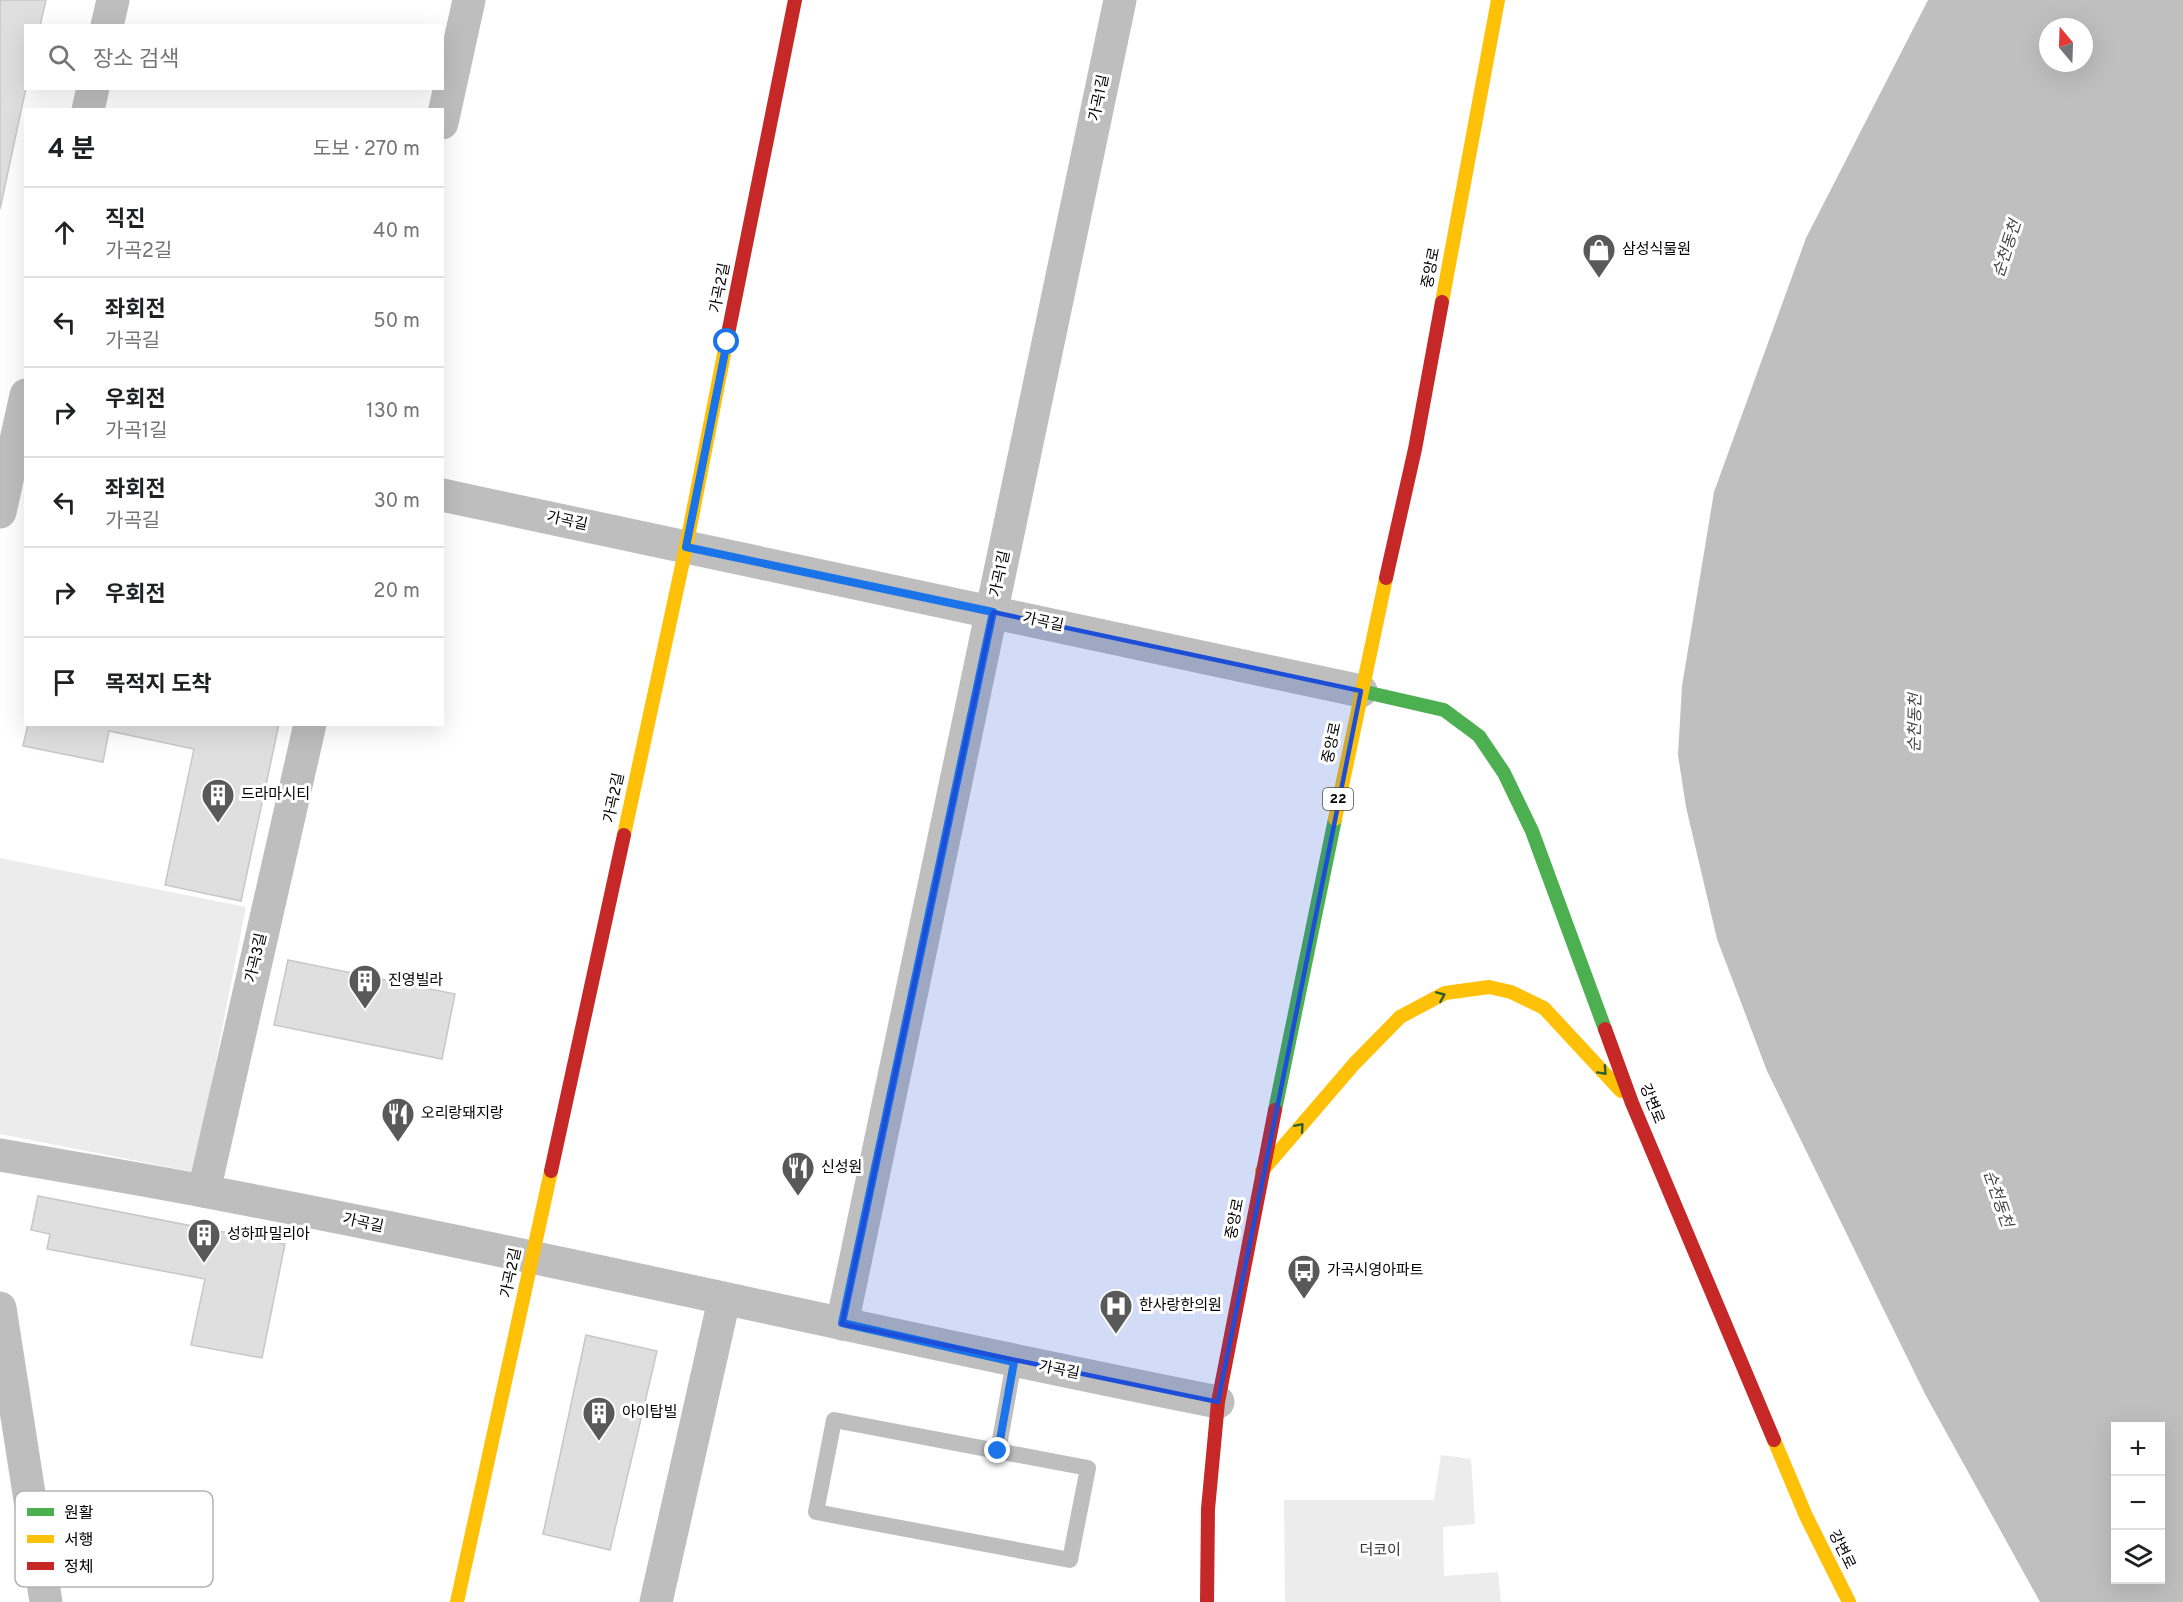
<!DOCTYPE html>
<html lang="ko">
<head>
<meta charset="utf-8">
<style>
	:root { --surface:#fff; --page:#f6f6f6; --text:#202124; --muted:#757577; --line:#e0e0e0 }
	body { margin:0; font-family:Overpass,"Noto Sans KR",sans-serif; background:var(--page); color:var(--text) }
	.controls { position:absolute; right:18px; bottom:18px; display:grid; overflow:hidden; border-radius:0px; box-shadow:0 6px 24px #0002 }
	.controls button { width:54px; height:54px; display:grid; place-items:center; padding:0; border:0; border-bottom:2px solid var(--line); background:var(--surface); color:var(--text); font:30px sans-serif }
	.compass { position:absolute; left:2039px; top:18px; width:54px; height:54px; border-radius:50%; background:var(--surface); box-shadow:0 6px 24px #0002; rotate:341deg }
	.stop { position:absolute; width:18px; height:18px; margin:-14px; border:4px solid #1a73e8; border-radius:50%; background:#fff }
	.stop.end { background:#1a73e8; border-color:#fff; box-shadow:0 2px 6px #0008 }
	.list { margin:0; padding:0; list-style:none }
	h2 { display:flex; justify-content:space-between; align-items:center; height:78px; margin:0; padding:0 24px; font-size:26px }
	h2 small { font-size:20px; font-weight:400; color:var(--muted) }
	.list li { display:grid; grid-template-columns:39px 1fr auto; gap:18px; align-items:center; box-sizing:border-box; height:90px; padding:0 24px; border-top:2px solid var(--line) }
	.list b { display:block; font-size:22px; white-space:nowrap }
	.list p { margin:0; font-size:20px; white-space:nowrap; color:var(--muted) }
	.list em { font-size:20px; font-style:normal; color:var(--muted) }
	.icon { flex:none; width:33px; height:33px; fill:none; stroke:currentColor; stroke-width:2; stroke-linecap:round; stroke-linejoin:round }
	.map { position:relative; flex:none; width:2183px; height:1602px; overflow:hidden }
	.search { position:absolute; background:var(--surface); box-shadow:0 6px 24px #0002; left:24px; top:24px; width:420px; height:66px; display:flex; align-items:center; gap:15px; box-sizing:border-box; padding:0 21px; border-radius:0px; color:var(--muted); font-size:22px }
	.panel { position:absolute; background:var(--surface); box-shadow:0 6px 24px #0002; left:24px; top:108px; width:420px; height:618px; border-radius:0px }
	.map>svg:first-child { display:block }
	.green { fill:#ececec }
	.water { fill:#bfbfbf; fill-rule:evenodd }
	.building { fill:#dfdfdf; stroke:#c7c7c7; stroke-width:1.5 }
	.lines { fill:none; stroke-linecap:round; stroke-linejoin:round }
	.lane { stroke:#bebebe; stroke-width:16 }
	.street { stroke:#bebebe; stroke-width:33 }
	.fast { stroke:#4caf50; stroke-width:14 }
	.slow { stroke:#ffc107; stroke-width:14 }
	.jam { stroke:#c62828; stroke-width:14 }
	.oneway { stroke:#2a602c }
	.route { stroke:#1a73e8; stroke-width:8 }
	.marked { fill:#1d4ed8; fill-opacity:0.2; stroke:#1d4ed8; stroke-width:4.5; stroke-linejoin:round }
	.labels { text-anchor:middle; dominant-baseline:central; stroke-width:6; stroke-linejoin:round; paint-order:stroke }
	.shield { fill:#fff; stroke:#4c4c4c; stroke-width:1.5 }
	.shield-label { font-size:14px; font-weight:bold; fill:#000 }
	.street-label { font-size:15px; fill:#000; stroke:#fff }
	.poi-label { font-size:15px; fill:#000; stroke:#fff; text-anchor:start }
	.park-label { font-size:15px; fill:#333; stroke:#fff }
	.water-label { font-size:16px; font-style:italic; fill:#444; stroke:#fff }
	.key { fill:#fff; stroke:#b2b2b2; stroke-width:1.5 }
	.key-label { font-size:16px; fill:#000 }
</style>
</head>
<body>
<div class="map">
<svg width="2183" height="1602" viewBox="0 0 2183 1602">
	<rect width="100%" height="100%" fill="#fff"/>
	<!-- green -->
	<g class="green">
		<path d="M 0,858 L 246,907 L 194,1172 L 0,1134 Z"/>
		<path d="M 1441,1455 L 1471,1459 L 1475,1524 L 1443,1527 L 1444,1576 L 1498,1572 L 1501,1602 L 1285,1602 L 1284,1500 L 1434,1500 Z"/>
	</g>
	<!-- water -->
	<path class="water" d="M 1928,0 L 2183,0 L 2183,1602 L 2040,1602 L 1925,1394 L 1767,1071 L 1717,939 L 1686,807 L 1678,755 L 1682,686 L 1714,492 L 1806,238 ZM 2048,27 L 2084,27 L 2084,63 L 2048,63 ZM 2116,1426 L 2160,1426 L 2160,1580 L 2116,1580 Z"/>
	<!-- building -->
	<g class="building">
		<path d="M 0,0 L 46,0 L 40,26 L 26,26 L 26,88 L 0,209 Z"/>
		<path d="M 28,724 L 279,724 L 241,901 L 165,885 L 194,749 L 109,731 L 103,762 L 23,746 Z"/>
		<path d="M 288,960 L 455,994 L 442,1059 L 274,1025 Z"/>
		<path d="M 38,1196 L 285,1244 L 262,1358 L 191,1345 L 205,1279 L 47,1249 L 50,1234 L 31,1230 Z"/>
		<path d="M 586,1335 L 657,1351 L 610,1550 L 543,1534 Z"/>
	</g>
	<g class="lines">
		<!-- lane -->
		<g class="lane">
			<path d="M 834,1420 L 1088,1468 L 1070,1560 L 816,1512 Z"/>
			<path d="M 998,1451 L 1014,1362"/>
		</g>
		<!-- street -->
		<g class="street">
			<path d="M 107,26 L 113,0"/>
			<path d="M 88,110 L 93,88"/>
			<path d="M 442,123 L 469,0"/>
			<path d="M 442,495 L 1361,691"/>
			<path d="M 0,512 L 26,395"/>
			<path d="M 0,1155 C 68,1167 135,1178 203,1191 C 543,1255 879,1335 1218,1402"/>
			<path d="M 204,1191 L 310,724"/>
			<path d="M 0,1308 L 46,1602"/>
			<path d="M 842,1324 L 1120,0"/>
			<path d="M 656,1602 L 724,1300"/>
		</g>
		<!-- fast -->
		<g class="fast">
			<path d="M 1361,691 L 1444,710 L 1479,736 L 1504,773 L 1532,831 L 1605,1029"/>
			<path d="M 1275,1110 L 1335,819"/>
		</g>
		<!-- slow -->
		<g class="slow">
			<path d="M 1442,302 L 1498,0"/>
			<path d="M 1335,819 L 1386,578"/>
			<path d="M 624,835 L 686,547 L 729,329"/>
			<path d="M 1262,1171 L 1354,1064 L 1400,1017 L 1445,993 L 1489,987 L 1511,992 L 1544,1008 L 1621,1091"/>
			<path d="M 1774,1440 L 1806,1516 L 1849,1602"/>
			<path d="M 457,1602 L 551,1171"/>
		</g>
		<!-- jam -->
		<g class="jam">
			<path d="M 729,329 L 795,0"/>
			<path d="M 1386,578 L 1415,449 L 1442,302"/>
			<path d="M 1605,1029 L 1632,1103 L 1774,1440"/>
			<path d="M 551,1171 L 624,835"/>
			<path d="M 1207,1602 L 1208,1509 L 1218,1402 L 1275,1110"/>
		</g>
	</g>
	<!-- one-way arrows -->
	<defs><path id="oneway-chevron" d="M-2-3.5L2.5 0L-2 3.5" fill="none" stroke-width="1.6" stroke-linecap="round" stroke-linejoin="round" transform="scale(1.5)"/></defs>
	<g class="oneway">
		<use href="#oneway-chevron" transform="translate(1441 996) rotate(-23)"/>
		<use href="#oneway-chevron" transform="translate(1603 1071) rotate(47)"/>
		<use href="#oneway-chevron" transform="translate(1300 1127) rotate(-49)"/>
	</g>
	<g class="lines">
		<!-- route -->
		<path class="route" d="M 727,342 L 686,547 L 993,612 L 842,1323 L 1014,1362 L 998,1451"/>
	</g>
	<!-- marked area -->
	<path class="marked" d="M 993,612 L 1361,691 L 1218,1402 L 842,1324 Z"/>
	<!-- icons -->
	<defs>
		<g id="shop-pin" transform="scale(1.725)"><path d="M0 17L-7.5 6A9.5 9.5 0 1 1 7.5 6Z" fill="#595959" stroke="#fff"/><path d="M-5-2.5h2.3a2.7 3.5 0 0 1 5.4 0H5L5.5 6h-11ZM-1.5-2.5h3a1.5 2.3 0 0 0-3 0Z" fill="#fff"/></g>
		<g id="building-pin" transform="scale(1.725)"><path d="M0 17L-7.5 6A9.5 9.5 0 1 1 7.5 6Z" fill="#595959" stroke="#fff"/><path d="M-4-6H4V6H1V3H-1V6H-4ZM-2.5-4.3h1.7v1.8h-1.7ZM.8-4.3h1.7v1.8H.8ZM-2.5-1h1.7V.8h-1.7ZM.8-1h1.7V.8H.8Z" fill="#fff"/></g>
		<g id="restaurant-pin" transform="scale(1.725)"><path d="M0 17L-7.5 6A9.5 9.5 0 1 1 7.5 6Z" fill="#595959" stroke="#fff"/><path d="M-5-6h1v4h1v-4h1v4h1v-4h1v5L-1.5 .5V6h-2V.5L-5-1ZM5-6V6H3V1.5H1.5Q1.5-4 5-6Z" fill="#fff"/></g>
		<g id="bus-pin" transform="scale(1.725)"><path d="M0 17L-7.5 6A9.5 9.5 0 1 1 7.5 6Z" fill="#595959" stroke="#fff"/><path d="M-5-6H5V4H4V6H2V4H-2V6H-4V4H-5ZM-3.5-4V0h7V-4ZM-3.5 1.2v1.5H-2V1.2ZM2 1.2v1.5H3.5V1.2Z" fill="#fff"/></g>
		<g id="hospital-pin" transform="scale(1.725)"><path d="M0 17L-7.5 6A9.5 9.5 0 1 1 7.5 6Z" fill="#595959" stroke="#fff"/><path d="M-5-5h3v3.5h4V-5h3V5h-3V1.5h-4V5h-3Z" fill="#fff"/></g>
	</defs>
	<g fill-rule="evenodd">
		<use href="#shop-pin" x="1599" y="250"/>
		<use href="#building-pin" x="218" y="795"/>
		<use href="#building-pin" x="365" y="981"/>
		<use href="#restaurant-pin" x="398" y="1114"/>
		<use href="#restaurant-pin" x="798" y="1168"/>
		<use href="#building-pin" x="204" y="1235"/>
		<use href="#bus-pin" x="1304" y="1271"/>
		<use href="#hospital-pin" x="1116" y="1306"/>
		<use href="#building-pin" x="599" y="1413"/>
	</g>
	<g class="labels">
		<!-- shield labels -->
		<rect class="shield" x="1323" y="788" width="30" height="22" rx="4.5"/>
		<g class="shield-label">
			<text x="1338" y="799">22</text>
		</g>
		<!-- street labels -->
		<g class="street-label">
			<text transform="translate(1100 98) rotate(-78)">가곡1길</text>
			<text transform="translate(1432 268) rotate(-79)">중앙로</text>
			<text transform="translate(721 288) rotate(-79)">가곡2길</text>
			<text transform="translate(567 522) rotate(12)">가곡길</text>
			<text transform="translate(1001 574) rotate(-78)">가곡1길</text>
			<text transform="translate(1043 623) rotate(12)">가곡길</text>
			<text transform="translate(1333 743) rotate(-78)">중앙로</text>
			<text transform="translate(615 798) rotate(-78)">가곡2길</text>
			<text transform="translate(257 958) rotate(-77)">가곡3길</text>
			<text transform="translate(1651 1104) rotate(68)">강변로</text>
			<text transform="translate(1236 1219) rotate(-79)">중앙로</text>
			<text transform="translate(363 1224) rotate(12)">가곡길</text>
			<text transform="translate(512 1273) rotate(-78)">가곡2길</text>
			<text transform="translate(1059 1371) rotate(11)">가곡길</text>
			<text transform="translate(1841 1550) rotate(64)">강변로</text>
		</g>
		<!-- poi labels -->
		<g class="poi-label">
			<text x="1622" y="250">삼성식물원</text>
			<text x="241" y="795">드라마시티</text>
			<text x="388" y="981">진영빌라</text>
			<text x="421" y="1114">오리랑돼지랑</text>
			<text x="821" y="1168">신성원</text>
			<text x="227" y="1235">성하파밀리아</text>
			<text x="1327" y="1271">가곡시영아파트</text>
			<text x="1139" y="1306">한사랑한의원</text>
			<text x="622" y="1413">아이탑빌</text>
		</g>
		<!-- park labels -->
		<g class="park-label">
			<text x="1380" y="1551">더코이</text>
		</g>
		<!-- water labels -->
		<g class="water-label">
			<text transform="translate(2008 249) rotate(-72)">순천동천</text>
			<text transform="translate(1916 723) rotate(-89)">순천동천</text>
			<text transform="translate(1997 1199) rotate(71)">순천동천</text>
		</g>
	</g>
	<!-- legend -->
	<rect x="15" y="1491" width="198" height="96" rx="9" class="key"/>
	<rect x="27" y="1508" width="27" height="8" fill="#4caf50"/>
	<rect x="27" y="1535" width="27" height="8" fill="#ffc107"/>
	<rect x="27" y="1562" width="27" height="8" fill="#c62828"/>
	<g class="key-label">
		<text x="64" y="1518">원활</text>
		<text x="64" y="1545">서행</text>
		<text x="64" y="1572">정체</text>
	</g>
</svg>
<div class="controls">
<button>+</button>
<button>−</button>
<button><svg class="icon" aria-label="layers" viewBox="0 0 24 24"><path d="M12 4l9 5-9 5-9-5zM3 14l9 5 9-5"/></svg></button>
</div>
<svg class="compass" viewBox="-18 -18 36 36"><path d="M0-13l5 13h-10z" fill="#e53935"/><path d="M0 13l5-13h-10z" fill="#757577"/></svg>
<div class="stop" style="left:727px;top:342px"></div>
<div class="stop end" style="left:998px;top:1451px"></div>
<div class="search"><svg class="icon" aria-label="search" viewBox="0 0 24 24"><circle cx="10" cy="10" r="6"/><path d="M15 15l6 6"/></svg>장소 검색</div>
<section class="panel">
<h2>4 분<small>도보 · 270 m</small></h2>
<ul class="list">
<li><svg class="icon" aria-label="ahead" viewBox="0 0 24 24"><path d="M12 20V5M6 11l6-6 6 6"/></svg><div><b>직진</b><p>가곡2길</p></div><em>40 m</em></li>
<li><svg class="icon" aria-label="left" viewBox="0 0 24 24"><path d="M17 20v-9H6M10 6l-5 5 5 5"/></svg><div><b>좌회전</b><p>가곡길</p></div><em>50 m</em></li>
<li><svg class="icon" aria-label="right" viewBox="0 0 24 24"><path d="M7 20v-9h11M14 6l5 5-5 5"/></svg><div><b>우회전</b><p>가곡1길</p></div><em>130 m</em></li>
<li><svg class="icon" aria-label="left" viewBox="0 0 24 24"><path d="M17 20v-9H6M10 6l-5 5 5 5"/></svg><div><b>좌회전</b><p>가곡길</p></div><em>30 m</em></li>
<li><svg class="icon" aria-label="right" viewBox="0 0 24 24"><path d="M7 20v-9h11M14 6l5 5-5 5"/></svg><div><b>우회전</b></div><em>20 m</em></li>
<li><svg class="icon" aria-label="arrive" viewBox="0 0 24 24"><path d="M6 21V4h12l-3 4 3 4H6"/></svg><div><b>목적지 도착</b></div></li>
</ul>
</section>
</div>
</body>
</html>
